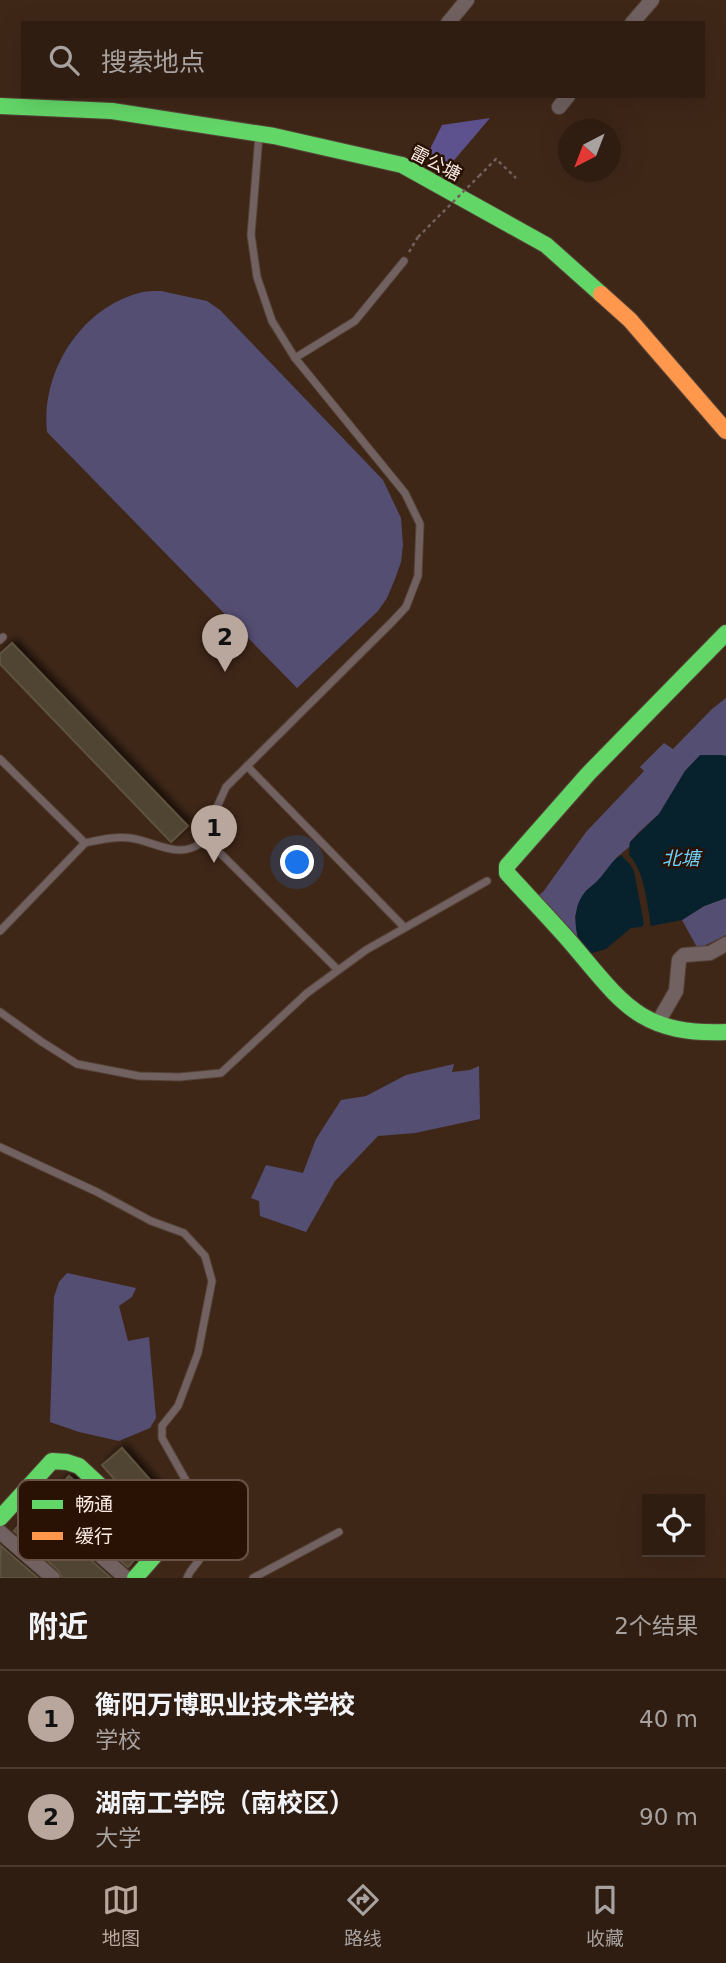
<!DOCTYPE html>
<html lang="zh">
<head>
<meta charset="utf-8">
<style>
	:root { --surface:#2f1d12; --page:#37261b; --text:#f1f3f6; --muted:#a7a29f; --line:#4a3b32; --accent:#b9a69d }
	body { margin:0; font-family:"DejaVu Sans","Noto Sans SC",sans-serif; background:var(--page); color:var(--text) }
	.controls { position:absolute; right:21px; bottom:21px; display:grid; overflow:hidden; border-radius:0px; box-shadow:0 7px 28px #0002 }
	.controls button { width:63px; height:63px; display:grid; place-items:center; padding:0; border:0; border-bottom:2px solid var(--line); background:var(--surface); color:var(--text); font:35px sans-serif }
	.compass { position:absolute; left:558px; top:119px; width:63px; height:63px; border-radius:50%; background:var(--surface); box-shadow:0 7px 28px #0002; rotate:222deg }
	.you { position:absolute; left:298px; top:863px; width:24px; height:24px; margin:-18px; border:5px solid #fff; border-radius:50%; background:#1a73e8; box-shadow:0 0 0 10px #1a73e833 }
	.badge { display:grid; place-items:center; width:46px; height:46px; border-radius:50%; background:var(--accent); color:#111; font-size:23px; font-weight:700 }
	.pin { position:absolute; translate:-50% -58px; filter:drop-shadow(0 2px 4px #0008) }
	.pin::after { content:''; position:absolute; top:37px; width:24px; height:21px; background:inherit; clip-path:polygon(0 0,100% 0,50% 100%) }
	.list { margin:0; padding:0; list-style:none }
	h2 { display:flex; justify-content:space-between; align-items:center; height:91px; margin:0; padding:0 28px; font-size:30px }
	h2 small { font-size:23px; font-weight:400; color:var(--muted) }
	.list li { display:grid; grid-template-columns:46px 1fr auto; gap:21px; align-items:center; box-sizing:border-box; height:98px; padding:0 28px; border-top:2px solid var(--line) }
	.list b { display:block; font-size:26px; white-space:nowrap }
	.list p { margin:0; font-size:23px; white-space:nowrap; color:var(--muted) }
	.list em { font-size:23px; font-style:normal; color:var(--muted) }
	.icon { flex:none; width:38px; height:38px; fill:none; stroke:currentColor; stroke-width:2; stroke-linecap:round; stroke-linejoin:round }
	.map { position:relative; flex:none; width:726px; height:1578px; overflow:hidden }
	.search { position:absolute; background:var(--surface); box-shadow:0 7px 28px #0002; left:21px; right:21px; top:21px; height:77px; display:flex; align-items:center; gap:18px; box-sizing:border-box; padding:0 24px; border-radius:0px; color:var(--muted); font-size:26px }
	.sheet { height:287px; background:var(--surface) }
	nav { display:flex; justify-content:space-around; align-items:center; box-sizing:border-box; height:98px; border-top:2px solid var(--line); background:var(--surface); font-size:19px; color:var(--muted) }
	nav a { display:grid; justify-items:center; gap:4px }
	nav .on { color:var(--accent) }
	.map>svg:first-child { display:block }
	.green { fill:#554e73 }
	.forest { fill:#5e528e }
	.water { fill:#07222d }
	.building { fill:#504431; stroke:#5e533e; stroke-width:2; filter:url(#shadow) }
	.lines { fill:none; stroke-linecap:round; stroke-linejoin:round }
	.lane-casing { stroke:#564338; stroke-width:9 }
	.street-casing { stroke:#564338; stroke-width:16 }
	.fast-casing { stroke:#564338; stroke-width:18 }
	.slow-casing { stroke:#564338; stroke-width:18 }
	.path { stroke:#71605c; stroke-width:2.5; stroke-dasharray:3.5 3.5; stroke-linecap:butt }
	.lane { stroke:#716161; stroke-width:7 }
	.street { stroke:#716161; stroke-width:14 }
	.fast { stroke:#63d668; stroke-width:16 }
	.slow { stroke:#ff974d; stroke-width:16 }
	.path-bridge { stroke:#71605c; stroke-width:2.5; stroke-dasharray:3.5 3.5; stroke-linecap:butt }
	.labels { text-anchor:middle; dominant-baseline:central; stroke-width:5; stroke-linejoin:round; paint-order:stroke }
	.street-label { font-size:18px; fill:#faebe4; stroke:#291104 }
	.water-label { font-size:19px; font-style:italic; fill:#6dd3fe; stroke:#291104 }
	.key { fill:#291104; stroke:#685247; stroke-width:2 }
	.key-label { font-size:19px; fill:#faebe4 }
</style>
</head>
<body>
<div class="map">
<svg width="726" height="1578" viewBox="0 0 726 1578">
	<defs>
		<filter id="shadow"><feDropShadow dx="4" dy="-4" stdDeviation="3.5" flood-color="#0009"/></filter>
	</defs>
	<rect width="100%" height="100%" fill="#3f2718"/>
	<!-- green -->
	<g class="green">
		<path d="M 161,291 L 207,301 L 220,310 L 383,480 L 401,518 L 403,545 L 401,562 L 395,579 L 387,598 L 378,611 L 297,688 L 47,432 C 41,372 80,309 139,293 C 146,291 154,291 161,291 Z"/>
		<path d="M 726,698 L 726,756 L 721,755 L 700,756 L 685,771 L 659,814 L 638,833 L 630,842 L 629,847 L 616,858 L 599,880 L 585,892 L 575,916 L 580,950 L 535,898 L 543,892 L 586,832 L 644,771 L 640,767 L 664,743 L 673,749 L 712,709 Z"/>
		<path d="M 726,898 L 726,935 L 698,949 L 682,920 L 704,906 Z"/>
		<path d="M 454,1064 L 452,1072 L 470,1070 L 479,1066 L 480,1119 L 415,1133 L 378,1136 L 335,1181 L 306,1232 L 260,1216 L 259,1201 L 251,1198 L 266,1165 L 303,1173 L 316,1139 L 341,1100 L 366,1096 L 406,1075 Z"/>
		<path d="M 67,1273 L 136,1288 L 132,1297 L 119,1306 L 128,1341 L 149,1337 L 156,1418 L 150,1428 L 119,1441 L 79,1432 L 50,1422 L 54,1297 L 59,1282 Z"/>
	</g>
	<!-- forest -->
	<path class="forest" d="M 490,118 L 450,165 L 427,155 L 442,125 Z"/>
	<!-- water -->
	<g class="water">
		<path d="M 700,755 L 721,755 L 726,756 L 726,898 L 704,906 L 682,920 L 651,926 C 647,904 645,872 629,855 L 630,842 L 659,814 L 685,771 Z"/>
		<path d="M 621,855 L 630,864 L 634,871 L 644,924 L 642,927 L 631,928 L 606,949 L 585,955 C 579,949 578,943 577,934 C 574,919 575,904 585,892 C 589,887 594,885 598,880 C 606,872 611,861 621,855 Z"/>
	</g>
	<!-- building -->
	<g class="building">
		<path d="M 12,643 L 188,826 L 171,842 L 0,664 L 0,654 Z"/>
		<path d="M 122,1448 L 196,1532 L 177,1549 L 175,1541 L 172,1536 L 130,1497 L 102,1465 Z"/>
		<path d="M 69,1476 L 147,1546 L 128,1567 L 49,1498 Z"/>
		<path d="M 32,1509 L 37,1512 L 111,1578 L 62,1578 L 59,1571 L 14,1531 Z"/>
		<path d="M 1,1546 L 38,1578 L 0,1578 Z"/>
	</g>
	<g class="lines">
		<!-- lane casing -->
		<g class="lane-casing">
			<g id="lane">
				<path d="M 295,358 L 355,321 L 404,261"/>
				<path d="M 0,640 L 3,637"/>
				<path d="M 0,759 L 85,843"/>
				<path d="M 247,766 L 404,927"/>
				<path d="M 204,837 L 338,970"/>
				<path d="M 0,931 L 85,843 C 99,840 115,836 130,838 C 154,841 178,860 201,843 L 226,787 L 391,623 L 406,607 L 418,576 L 420,524 L 405,493 L 295,358 L 272,321 L 257,277 L 251,235 L 259,135"/>
				<path d="M 0,1012 L 42,1042 L 77,1064 L 139,1076 L 179,1077 L 221,1073 L 307,993 L 366,950 L 487,881"/>
				<path d="M 0,1147 L 97,1192 L 151,1221 L 184,1233 L 205,1256 L 212,1281 L 198,1353 L 178,1406 L 162,1426 L 162,1438 L 211,1525 L 216,1538 L 190,1572 L 187,1578"/>
				<path d="M 253,1578 L 339,1532"/>
			</g>
		</g>
		<!-- street casing -->
		<g class="street-casing">
			<g id="street">
				<path d="M 448,23 L 467,0"/>
				<path d="M 632,23 L 652,0"/>
				<path d="M 559,107 L 568,96"/>
				<path d="M 657,1024 L 676,991 L 679,960 L 684,955 L 710,953 L 726,944"/>
				<path d="M 26,1490 L 126,1578"/>
				<path d="M 0,1532 L 53,1578"/>
			</g>
		</g>
		<!-- fast casing -->
		<g class="fast-casing">
			<g id="fast">
				<path d="M 0,106 L 112,111 L 274,136 L 402,165 L 546,245 L 601,294"/>
				<path d="M 726,633 L 588,774 L 507,866 L 507,873 C 529,897 551,920 572,944 C 623,1004 640,1035 726,1032"/>
				<path d="M 0,1518 L 52,1461 L 67,1462 L 79,1466 L 164,1545 L 135,1578"/>
			</g>
		</g>
		<!-- slow casing -->
		<g class="slow-casing">
			<path id="slow" d="M 601,294 L 630,320 L 726,431"/>
		</g>
		<!-- path -->
		<g class="path">
			<path d="M 479,176 L 496,159 L 516,178"/>
			<path d="M 409,252 L 418,237"/>
		</g>
		<!-- lane -->
		<use href="#lane" class="lane"/>
		<!-- street -->
		<use href="#street" class="street"/>
		<!-- fast -->
		<use href="#fast" class="fast"/>
		<!-- slow -->
		<use href="#slow" class="slow"/>
		<!-- path-bridge -->
		<path class="path-bridge" d="M 418,237 L 479,176"/>
	</g>
	<g class="labels">
		<!-- street labels -->
		<g class="street-label">
			<text transform="translate(436 163) rotate(27)">雷公塘</text>
		</g>
		<!-- water labels -->
		<g class="water-label">
			<text x="681" y="858">北塘</text>
		</g>
	</g>
	<!-- legend -->
	<rect x="18" y="1480" width="230" height="80" rx="10" class="key"/>
	<rect x="32" y="1500" width="31" height="9" fill="#63d668"/>
	<rect x="32" y="1532" width="31" height="8" fill="#ff974d"/>
	<g class="key-label">
		<text x="75" y="1511">畅通</text>
		<text x="75" y="1543">缓行</text>
	</g>
</svg>
<div class="controls">
<button><svg class="icon" aria-label="locate" viewBox="0 0 24 24"><circle cx="12" cy="12" r="6"/><path d="M12 2v4M12 18v4M2 12h4M18 12h4"/></svg></button>
</div>
<svg class="compass" viewBox="-18 -18 36 36"><path d="M0-13l5 13h-10z" fill="#e53935"/><path d="M0 13l5-13h-10z" fill="#a7a29f"/></svg>
<div class="you"></div>
<div class="pin badge" style="left:214px;top:863px">1</div>
<div class="pin badge" style="left:225px;top:672px">2</div>
<div class="search"><svg class="icon" aria-label="search" viewBox="0 0 24 24"><circle cx="10" cy="10" r="6"/><path d="M15 15l6 6"/></svg>搜索地点</div>
</div>
<section class="sheet">
<h2>附近<small>2个结果</small></h2>
<ul class="list">
<li><span class="badge">1</span><div><b>衡阳万博职业技术学校</b><p>学校</p></div><em>40 m</em></li>
<li><span class="badge">2</span><div><b>湖南工学院（南校区）</b><p>大学</p></div><em>90 m</em></li>
</ul>
</section>
<nav>
<a class="on"><svg class="icon" aria-label="map" viewBox="0 0 24 24"><path d="M3 6l6-2 6 2 6-2v14l-6 2-6-2-6 2zM9 4v14M15 6v14"/></svg>地图</a>
<a><svg class="icon" aria-label="directions" viewBox="0 0 24 24"><path d="M12 3l9 9-9 9-9-9zM9 14v-3h6M13 9l2 2-2 2"/></svg>路线</a>
<a><svg class="icon" aria-label="saved" viewBox="0 0 24 24"><path d="M7 4h10v16l-5-4-5 4z"/></svg>收藏</a>
</nav>
</body>
</html>
